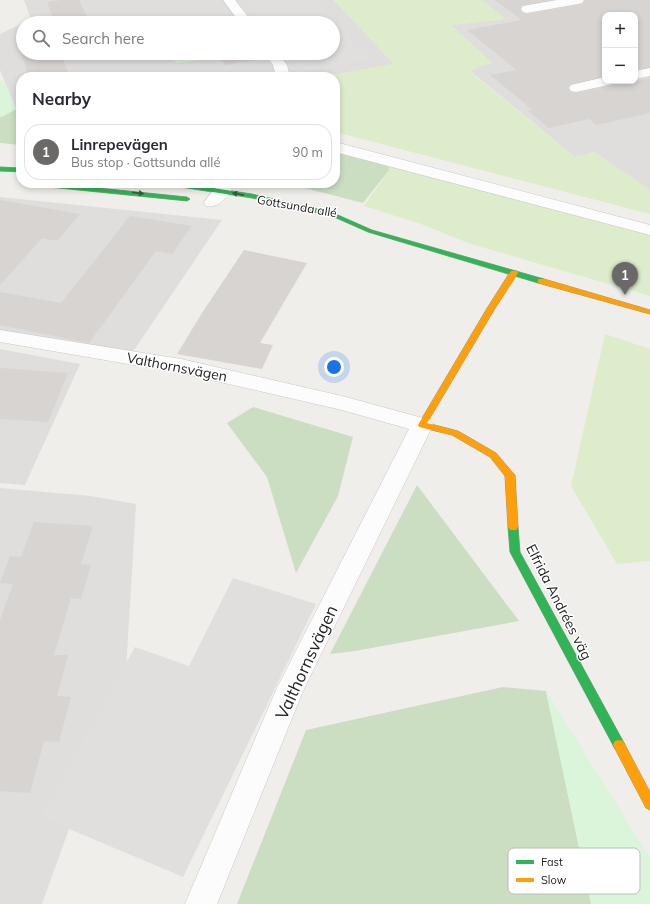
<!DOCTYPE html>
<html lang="en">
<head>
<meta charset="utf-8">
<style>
	:root { --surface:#fff; --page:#f7f7f7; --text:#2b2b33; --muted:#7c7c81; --line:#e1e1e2; --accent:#6a6968 }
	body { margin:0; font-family:Mulish,sans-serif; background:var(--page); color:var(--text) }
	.controls { position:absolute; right:12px; top:12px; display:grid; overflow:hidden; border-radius:8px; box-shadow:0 2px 6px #0003 }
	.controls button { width:36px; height:36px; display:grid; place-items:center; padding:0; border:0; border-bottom:1px solid var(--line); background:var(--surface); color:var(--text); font:20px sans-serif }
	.you { position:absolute; left:334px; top:367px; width:14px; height:14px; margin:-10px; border:3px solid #fff; border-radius:50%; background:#1a73e8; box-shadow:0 0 0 6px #1a73e833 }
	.badge { display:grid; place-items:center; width:26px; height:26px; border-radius:50%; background:var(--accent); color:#fff; font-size:13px; font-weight:700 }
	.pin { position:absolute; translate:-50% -33px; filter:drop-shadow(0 1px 2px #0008) }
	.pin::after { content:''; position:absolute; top:21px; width:14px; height:12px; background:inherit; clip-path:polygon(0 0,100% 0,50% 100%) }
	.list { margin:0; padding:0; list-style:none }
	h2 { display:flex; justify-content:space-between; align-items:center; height:52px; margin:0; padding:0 16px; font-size:17px }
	h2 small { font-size:13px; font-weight:400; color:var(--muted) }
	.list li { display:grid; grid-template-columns:26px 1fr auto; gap:12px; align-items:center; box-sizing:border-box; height:56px; margin:0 8px 8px; padding:0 8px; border:1px solid var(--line); border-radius:16px }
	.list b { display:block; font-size:15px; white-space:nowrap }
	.list p { margin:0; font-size:13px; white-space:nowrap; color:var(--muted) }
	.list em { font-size:13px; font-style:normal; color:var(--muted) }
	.icon { flex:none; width:22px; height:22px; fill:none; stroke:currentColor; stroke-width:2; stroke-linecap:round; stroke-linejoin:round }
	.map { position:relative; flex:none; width:650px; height:904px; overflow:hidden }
	.search { position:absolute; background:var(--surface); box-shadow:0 2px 6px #0003; left:16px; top:16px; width:324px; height:44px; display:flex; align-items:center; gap:10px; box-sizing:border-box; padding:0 14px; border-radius:22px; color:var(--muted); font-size:15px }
	.panel { position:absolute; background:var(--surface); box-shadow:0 2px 6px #0003; left:16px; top:72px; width:324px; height:116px; border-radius:16px }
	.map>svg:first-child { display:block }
	.residential { fill:#dfdedc; fill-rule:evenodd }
	.grass { fill:#ddeccb }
	.forest { fill:#cbdec1 }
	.park { fill:#daf5da }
	.parking { fill:#e0dfde }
	.building { fill:#d7d4d2 }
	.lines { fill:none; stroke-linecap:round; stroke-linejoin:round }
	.street-casing { stroke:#c9c8c7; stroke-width:1 }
	.fast-casing { stroke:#999a82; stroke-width:1 }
	.slow-casing { stroke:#999a82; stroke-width:1 }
	.street { fill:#fdfcfc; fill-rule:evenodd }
	.fast { fill:#30b455; fill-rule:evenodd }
	.slow { fill:#ff9f0a; fill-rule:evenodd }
	.oneway { fill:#286439 }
	.labels { text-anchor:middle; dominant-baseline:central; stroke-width:3; stroke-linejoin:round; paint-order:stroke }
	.far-street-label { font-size:12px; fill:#222; stroke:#fff }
	.street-label { font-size:14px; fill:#222; stroke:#fff }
	.near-street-label { font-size:17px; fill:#222; stroke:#fff }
	.key { fill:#fff; stroke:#bdbdbd; stroke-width:1 }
	.key-label { font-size:11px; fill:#222 }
</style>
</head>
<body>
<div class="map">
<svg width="650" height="904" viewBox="0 0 650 904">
	<rect width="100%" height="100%" fill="#f0eeeb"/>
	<!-- residential -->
	<g class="residential">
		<path d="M 24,0 L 334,0 L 394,64 L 320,77 L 21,77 L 21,109 L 16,109 L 0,70 L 0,34 L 23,23 L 23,53 L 333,53 L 333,23 L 23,23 L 31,19 Z"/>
		<path d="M 482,0 L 650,0 L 650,190 L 594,152 L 575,157 L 469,70 L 492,63 L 451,25 L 505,19 ZM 605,15 L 635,15 L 635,81 L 605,81 Z"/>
		<path d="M 0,197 L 222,220 L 132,353 L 0,332 Z"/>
		<path d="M 0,349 L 80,364 L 25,485 L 0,483 Z"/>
		<path d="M 0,488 L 91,496 L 136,504 L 126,671 L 42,904 L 0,904 Z"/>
	</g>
	<!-- grass -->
	<g class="grass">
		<path d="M 334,0 L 482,0 L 506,19 L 451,25 L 492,63 L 469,71 L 575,157 L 594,152 L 650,190 L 650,214 L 335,132 L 335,77 L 320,77 L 394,64 Z"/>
		<path d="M 388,161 L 650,230 L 650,296 L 471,244 L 421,224 L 364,206 L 389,170 Z"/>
		<path d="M 605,334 L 650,349 L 650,561 L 617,564 L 571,486 Z"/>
	</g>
	<!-- forest -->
	<g class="forest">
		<path d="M 16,109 L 21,109 L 21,145 L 0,143 L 0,117 Z"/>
		<path d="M 335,147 L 388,161 L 389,170 L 363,203 L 285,183 L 335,183 Z"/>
		<path d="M 253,407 L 353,437 L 338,496 L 296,573 L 267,477 L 227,423 Z"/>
		<path d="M 417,485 L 519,621 L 355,651 L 330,654 Z"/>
		<path d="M 503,687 L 546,691 L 591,904 L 237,904 L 306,730 Z"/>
	</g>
	<!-- park -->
	<g class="park">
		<path d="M 170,53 L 196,53 L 201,60 L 176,63 Z"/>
		<path d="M 0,81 L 5,82 L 16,109 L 2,117 L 0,116 Z"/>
		<path d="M 546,691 L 650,858 L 650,904 L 591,904 Z"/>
	</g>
	<!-- parking -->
	<g class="parking">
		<path d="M 272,0 L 316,0 L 351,36 L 333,39 L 333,23 L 263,23 L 247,4 Z"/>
		<path d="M 361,47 L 372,59 L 303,71 L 293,58 L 333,53 L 333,52 Z"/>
		<path d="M 233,578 L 316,604 L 183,877 L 41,817 L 135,647 L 189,666 Z"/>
	</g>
	<!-- building -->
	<g class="building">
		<path d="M 62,0 L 79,0 L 90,23 L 55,23 L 47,2 Z"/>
		<path d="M 495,0 L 548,0 L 522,5 L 520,10 L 523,13 L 527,14 L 578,5 L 583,4 L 585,0 L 650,0 L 650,67 L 635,69 L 635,15 L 605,15 L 605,76 L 571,84 L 568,87 L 570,92 L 576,93 L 613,85 L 616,81 L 635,81 L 650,78 L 650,113 L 596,125 L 589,119 L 549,128 L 528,111 L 533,110 L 490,75 L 517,70 L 467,30 L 522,20 Z"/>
		<path d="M 227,18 L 230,23 L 197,22 Z"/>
		<path d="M 20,50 L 23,50 L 23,53 L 60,53 L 70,77 L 29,77 Z"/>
		<path d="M 217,53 L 251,53 L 256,60 L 225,65 Z"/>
		<path d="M 0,200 L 80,214 L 57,241 L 42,238 L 0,285 Z"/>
		<path d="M 130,216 L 192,226 L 172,254 L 156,251 L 89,343 L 0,325 L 0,292 L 61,303 Z"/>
		<path d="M 244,250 L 307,263 L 260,343 L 273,345 L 262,369 L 177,354 L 202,313 Z"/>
		<path d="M 0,368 L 68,373 L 48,422 L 0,419 Z"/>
		<path d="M 34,522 L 93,526 L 81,564 L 91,565 L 81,599 L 71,598 L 54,655 L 68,655 L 57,696 L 71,697 L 59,742 L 44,741 L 30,793 L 0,791 L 0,620 L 13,584 L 0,583 L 10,556 L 21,557 Z"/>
	</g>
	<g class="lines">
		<!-- street casing -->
		<g class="street-casing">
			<g id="street">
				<path d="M 223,0 L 235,0 L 253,23 L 240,23 Z"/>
				<path d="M 557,0 L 584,0 L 582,3 L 578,4 L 527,13 L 523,12 L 521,9 L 523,6 Z"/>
				<path d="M 264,53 L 278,53 L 287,65 L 290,77 L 276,77 L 273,65 Z"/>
				<path d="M 650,68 L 650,76 L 635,79 L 635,71 Z"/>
				<path d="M 605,77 L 605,81 L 615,81 L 613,84 L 576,92 L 571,91 L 569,88 L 571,85 Z"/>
				<path d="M 335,142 L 650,225 L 650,235 L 335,152 Z"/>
				<path d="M 219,183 L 236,183 C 229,194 220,209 206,206 L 204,202 Z"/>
				<path d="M 0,330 L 181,359 L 342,396 L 430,420 L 433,425 L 303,691 L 217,904 L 185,904 L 276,690 L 409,429 L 342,410 L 181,373 L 0,342 Z"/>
			</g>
		</g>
		<!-- fast casing -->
		<g class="fast-casing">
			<g id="fast">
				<path d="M 0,167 L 21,168 L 21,172 L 0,171 Z"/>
				<path d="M 26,183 L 49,183 L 187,197 L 190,199 L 187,201 L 29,185 Z"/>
				<path d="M 164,183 L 180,183 L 252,194 L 318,209 L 338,215 L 372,230 L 544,279 L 545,281 L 544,283 L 538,283 L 368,232 L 334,217 L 314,212 L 252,198 L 167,185 Z"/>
				<path d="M 513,523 L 516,524 L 518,527 L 520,552 L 623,741 L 625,745 L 623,749 L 619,750 L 615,749 L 510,552 L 508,527 L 510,524 Z"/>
			</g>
		</g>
		<!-- slow casing -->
		<g class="slow-casing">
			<g id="slow">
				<path d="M 511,271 L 517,271 L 518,273 L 494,310 L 427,423 L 458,431 L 496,453 L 513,473 L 515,475 L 518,527 L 516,530 L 510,530 L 508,527 L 505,476 L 490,457 L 452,435 L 419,427 L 418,425 L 486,310 Z"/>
				<path d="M 538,279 L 544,279 L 650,310 L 650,314 L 538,283 Z"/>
				<path d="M 619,740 L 623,741 L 650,792 L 650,810 L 646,808 L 613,745 L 615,741 Z"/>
			</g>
		</g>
		<!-- street -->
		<use href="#street" class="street"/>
		<!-- fast -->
		<use href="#fast" class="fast"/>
		<!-- slow -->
		<use href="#slow" class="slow"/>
	</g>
	<!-- one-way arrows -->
	<defs><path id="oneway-solid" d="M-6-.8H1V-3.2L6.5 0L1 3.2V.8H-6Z"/></defs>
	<g class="oneway">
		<use href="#oneway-solid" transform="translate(138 193) rotate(6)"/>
		<use href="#oneway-solid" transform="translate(238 194) rotate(-169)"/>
	</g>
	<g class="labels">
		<!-- far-street labels -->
		<g class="far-street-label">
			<text transform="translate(297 206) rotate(10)">Gottsunda allé</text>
		</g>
		<!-- street labels -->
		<g class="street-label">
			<text transform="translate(177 367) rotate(11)">Valthornsvägen</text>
			<text transform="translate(559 602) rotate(63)">Elfrida Andrées väg</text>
		</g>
		<!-- near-street labels -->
		<g class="near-street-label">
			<text transform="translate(306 662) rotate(-65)">Valthornsvägen</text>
		</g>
	</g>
	<!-- legend -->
	<rect x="508" y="848" width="132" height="46" rx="6" class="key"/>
	<rect x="516" y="860" width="18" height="4" fill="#30b455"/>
	<rect x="516" y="878" width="18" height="4" fill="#ff9f0a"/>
	<g class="key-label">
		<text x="541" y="866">Fast</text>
		<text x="541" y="884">Slow</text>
	</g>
</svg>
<div class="controls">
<button>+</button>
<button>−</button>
</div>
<div class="you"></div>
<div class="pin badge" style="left:625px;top:295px">1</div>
<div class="search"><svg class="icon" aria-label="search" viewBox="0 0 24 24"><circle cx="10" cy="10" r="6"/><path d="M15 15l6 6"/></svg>Search here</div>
<section class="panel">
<h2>Nearby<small></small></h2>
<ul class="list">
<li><span class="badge">1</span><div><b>Linrepevägen</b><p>Bus stop · Gottsunda allé</p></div><em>90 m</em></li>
</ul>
</section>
</div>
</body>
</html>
